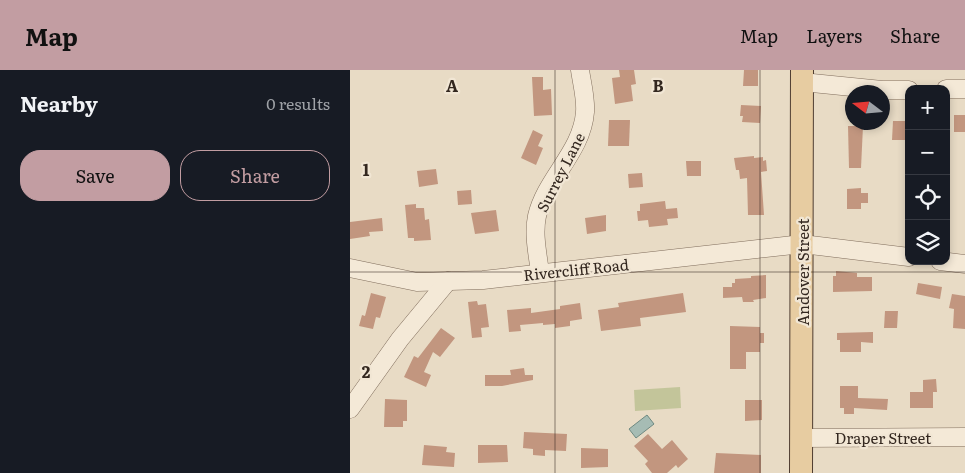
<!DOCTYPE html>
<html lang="en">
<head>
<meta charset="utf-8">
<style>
	:root { --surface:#171b24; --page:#242831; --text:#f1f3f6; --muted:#9ea1a6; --line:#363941; --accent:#c29da2 }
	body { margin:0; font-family:Literata,serif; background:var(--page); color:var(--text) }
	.controls { position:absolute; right:15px; top:15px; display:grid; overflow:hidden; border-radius:10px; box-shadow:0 2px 8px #0003 }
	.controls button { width:45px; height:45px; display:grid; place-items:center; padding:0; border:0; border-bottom:1px solid var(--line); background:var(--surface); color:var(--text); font:25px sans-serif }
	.compass { position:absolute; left:495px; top:15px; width:45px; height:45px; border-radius:50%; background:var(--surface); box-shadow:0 2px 8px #0003; rotate:286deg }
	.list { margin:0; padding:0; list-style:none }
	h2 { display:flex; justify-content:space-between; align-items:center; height:65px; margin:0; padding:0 20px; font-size:21px }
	h2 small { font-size:16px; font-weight:400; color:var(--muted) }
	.actions { display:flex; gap:10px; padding:15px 20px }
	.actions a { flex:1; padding:11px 0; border:1px solid var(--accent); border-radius:20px; text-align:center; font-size:18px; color:var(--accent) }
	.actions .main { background:var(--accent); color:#111 }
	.icon { flex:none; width:28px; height:28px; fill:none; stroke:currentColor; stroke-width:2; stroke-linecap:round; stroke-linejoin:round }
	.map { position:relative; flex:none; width:615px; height:403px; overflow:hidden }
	header { display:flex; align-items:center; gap:30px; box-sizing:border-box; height:70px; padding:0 25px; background:var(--accent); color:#111 }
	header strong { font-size:24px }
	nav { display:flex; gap:28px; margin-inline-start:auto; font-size:18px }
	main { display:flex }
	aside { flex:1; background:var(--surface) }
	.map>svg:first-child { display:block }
	.green { fill:#c3c59a }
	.water { fill:#a6bcb4; stroke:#6e8981 }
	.building { fill:#c2967f }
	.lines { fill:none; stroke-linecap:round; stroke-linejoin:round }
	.minor-casing { stroke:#816e5d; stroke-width:19 }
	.major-casing { stroke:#4f3d31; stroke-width:24 }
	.minor { stroke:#f4e9d7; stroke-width:18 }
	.major { stroke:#e7cca1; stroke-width:22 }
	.grid { fill:none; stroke:#33271f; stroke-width:1; stroke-opacity:0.55 }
	.labels { text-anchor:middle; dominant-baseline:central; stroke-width:4.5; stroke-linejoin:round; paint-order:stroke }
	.street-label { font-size:15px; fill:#33271f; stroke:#f1e6d4 }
	.grid-label { font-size:16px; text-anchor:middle; font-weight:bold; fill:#33271f; stroke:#f1e6d4; stroke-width:4.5; stroke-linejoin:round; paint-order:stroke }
</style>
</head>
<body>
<header>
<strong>Map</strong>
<nav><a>Map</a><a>Layers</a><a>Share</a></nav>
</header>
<main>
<aside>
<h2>Nearby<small>0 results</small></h2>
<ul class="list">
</ul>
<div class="actions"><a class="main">Save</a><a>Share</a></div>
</aside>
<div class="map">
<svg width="615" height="403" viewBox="0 0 615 403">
	<rect width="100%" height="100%" fill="#e8dbc5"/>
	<!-- green -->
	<path class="green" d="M 330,317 L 331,338 L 285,341 L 284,320 Z"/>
	<!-- water -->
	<path class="water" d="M 297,345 L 304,354 L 286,368 L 279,359 Z"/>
	<!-- building -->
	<g class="building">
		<path d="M 269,0 L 284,0 L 286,14 L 281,15 L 283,31 L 265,34 L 262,8 L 270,7 Z"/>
		<path d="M 394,0 L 408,0 L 408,16 L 393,16 Z"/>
		<path d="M 182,7 L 193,7 L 193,20 L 201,19 L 202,45 L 184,46 Z"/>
		<path d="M 391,35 L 411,36 L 410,53 L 392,52 L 393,46 L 390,46 Z"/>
		<rect x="604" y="45" width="11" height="17"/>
		<path d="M 259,50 L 280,50 L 279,76 L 258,76 Z"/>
		<path d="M 543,51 L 559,51 L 559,70 L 542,70 Z"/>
		<path d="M 498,56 L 513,56 L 511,98 L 499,98 Z"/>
		<path d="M 183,60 L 193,65 L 188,76 L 193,78 L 186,95 L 171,88 Z"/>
		<path d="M 404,86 L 404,88 L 413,87 L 413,91 L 416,90 L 417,101 L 411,102 L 414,145 L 398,145 L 397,108 L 390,109 L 389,100 L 386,100 L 384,88 Z"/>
		<path d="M 336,91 L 351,91 L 351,106 L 337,106 Z"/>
		<path d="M 86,99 L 88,114 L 69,117 L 67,101 Z"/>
		<path d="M 292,103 L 293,117 L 279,118 L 278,104 Z"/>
		<path d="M 511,118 L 511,123 L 518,123 L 518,133 L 511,133 L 511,139 L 497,139 L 497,119 Z"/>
		<path d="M 121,120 L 122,134 L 108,135 L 107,121 Z"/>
		<path d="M 315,131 L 316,139 L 327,138 L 328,148 L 317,149 L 318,155 L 299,157 L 298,150 L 288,151 L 287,141 L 290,141 L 290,134 Z"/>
		<path d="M 66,134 L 66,138 L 74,138 L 75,150 L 79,149 L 81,170 L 64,171 L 64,168 L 58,168 L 55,135 Z"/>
		<path d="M 146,140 L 149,161 L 125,164 L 121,143 Z"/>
		<path d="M 256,145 L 256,161 L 237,164 L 235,148 Z"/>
		<path d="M 32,148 L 33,161 L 19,162 L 20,166 L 0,169 L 0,152 Z"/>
		<path d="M 486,201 L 507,203 L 507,207 L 522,207 L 522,221 L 483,222 L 483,206 L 486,206 Z"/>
		<path d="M 416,205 L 416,228 L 403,230 L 404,232 L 393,232 L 392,227 L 373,228 L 373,217 L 382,217 L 382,213 L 385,213 L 385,209 L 401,208 L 401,206 Z"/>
		<path d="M 568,213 L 592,217 L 590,229 L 566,224 Z"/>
		<path d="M 21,223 L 36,227 L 30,248 L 26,247 L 23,259 L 9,256 L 12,245 L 15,246 Z"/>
		<path d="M 333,223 L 336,242 L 290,248 L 291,256 L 251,261 L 248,240 L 269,237 L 268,233 Z"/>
		<path d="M 602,224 L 615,226 L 615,259 L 603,258 L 604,239 L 599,238 Z"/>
		<path d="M 127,231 L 128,235 L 136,234 L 139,257 L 131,258 L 132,267 L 122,268 L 118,232 Z"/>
		<path d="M 230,233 L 232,249 L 220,251 L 220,256 L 205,258 L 205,254 L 193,255 L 193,253 L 170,255 L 171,261 L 159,262 L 157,240 L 181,238 L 181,243 L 210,239 L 210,236 Z"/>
		<path d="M 535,241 L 548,241 L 547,258 L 534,258 Z"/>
		<path d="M 380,256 L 410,257 L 410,263 L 414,263 L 414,273 L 410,273 L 410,282 L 396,282 L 396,299 L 380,299 Z"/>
		<path d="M 91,258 L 105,268 L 90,287 L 83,282 L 74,302 L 81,305 L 76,317 L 54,307 L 64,286 L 68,288 Z"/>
		<path d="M 523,262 L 523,273 L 511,272 L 511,282 L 490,282 L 490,270 L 487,270 L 487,263 Z"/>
		<path d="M 174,298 L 175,305 L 183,305 L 183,310 L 152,316 L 135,316 L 135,305 L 161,305 L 160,300 Z"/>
		<path d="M 586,309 L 587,322 L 583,322 L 583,338 L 560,338 L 560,322 L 573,322 L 573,310 Z"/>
		<path d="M 490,316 L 508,316 L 508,328 L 538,329 L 537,340 L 504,338 L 504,344 L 494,344 L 494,338 L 490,338 Z"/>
		<path d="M 35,329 L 57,330 L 57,351 L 53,351 L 53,357 L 34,357 Z"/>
		<path d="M 395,330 L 412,330 L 412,350 L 395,351 Z"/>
		<path d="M 174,362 L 217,364 L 216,381 L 195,380 L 195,386 L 183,385 L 183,379 L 173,378 Z"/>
		<path d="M 298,364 L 312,379 L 322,370 L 338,389 L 328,398 L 326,395 L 317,403 L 302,403 L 295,394 L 298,391 L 284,376 Z"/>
		<path d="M 74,375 L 97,377 L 96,382 L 105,383 L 104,397 L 72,395 Z"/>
		<path d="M 128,375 L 157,375 L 158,392 L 128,393 Z"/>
		<path d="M 231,378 L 258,379 L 258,397 L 231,398 Z"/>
		<path d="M 366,383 L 411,385 L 411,403 L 364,403 Z"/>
	</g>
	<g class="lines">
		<!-- minor casing -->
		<g class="minor-casing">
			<g id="minor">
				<path d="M 452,12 L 532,20 L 559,20"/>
				<path d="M 596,19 L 615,19"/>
				<path d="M 590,191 L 615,194"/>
				<path d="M 0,198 L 67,212 L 133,210 L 452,174 L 559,187"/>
				<path d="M 190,203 C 188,185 183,165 187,146 C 196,108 232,82 235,42 C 236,28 232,14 230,0"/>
				<path d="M 0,339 L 50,269 L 98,211"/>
				<path d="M 451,368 L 615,367"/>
			</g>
		</g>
		<!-- major casing -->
		<g class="major-casing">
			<path id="major" d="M 451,403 L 452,0"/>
		</g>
		<!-- minor -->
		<use href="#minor" class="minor"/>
		<!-- major -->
		<use href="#major" class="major"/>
	</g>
	<!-- grid -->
	<path class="grid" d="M 205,0 L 205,403M 410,0 L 410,403M 0,202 L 615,202"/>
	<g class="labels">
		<!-- street labels -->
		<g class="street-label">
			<text transform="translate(210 102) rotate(-63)">Surrey Lane</text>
			<text transform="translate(226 199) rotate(-6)">Rivercliff Road</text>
			<text transform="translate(452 202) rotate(-90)">Andover Street</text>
			<text x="533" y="367">Draper Street</text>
		</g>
	</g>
	<g class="grid-label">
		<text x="102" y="22">A</text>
		<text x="308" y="22">B</text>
		<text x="16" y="106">1</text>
		<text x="16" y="308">2</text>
	</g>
</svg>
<div class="controls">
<button>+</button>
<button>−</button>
<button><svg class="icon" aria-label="locate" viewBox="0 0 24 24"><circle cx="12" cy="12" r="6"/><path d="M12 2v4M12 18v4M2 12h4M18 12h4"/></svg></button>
<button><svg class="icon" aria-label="layers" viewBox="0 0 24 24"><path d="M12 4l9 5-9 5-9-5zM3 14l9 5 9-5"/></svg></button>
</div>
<svg class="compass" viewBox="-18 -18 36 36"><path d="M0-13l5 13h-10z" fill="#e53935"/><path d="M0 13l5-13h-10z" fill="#9ea1a6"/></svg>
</div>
</main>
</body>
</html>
